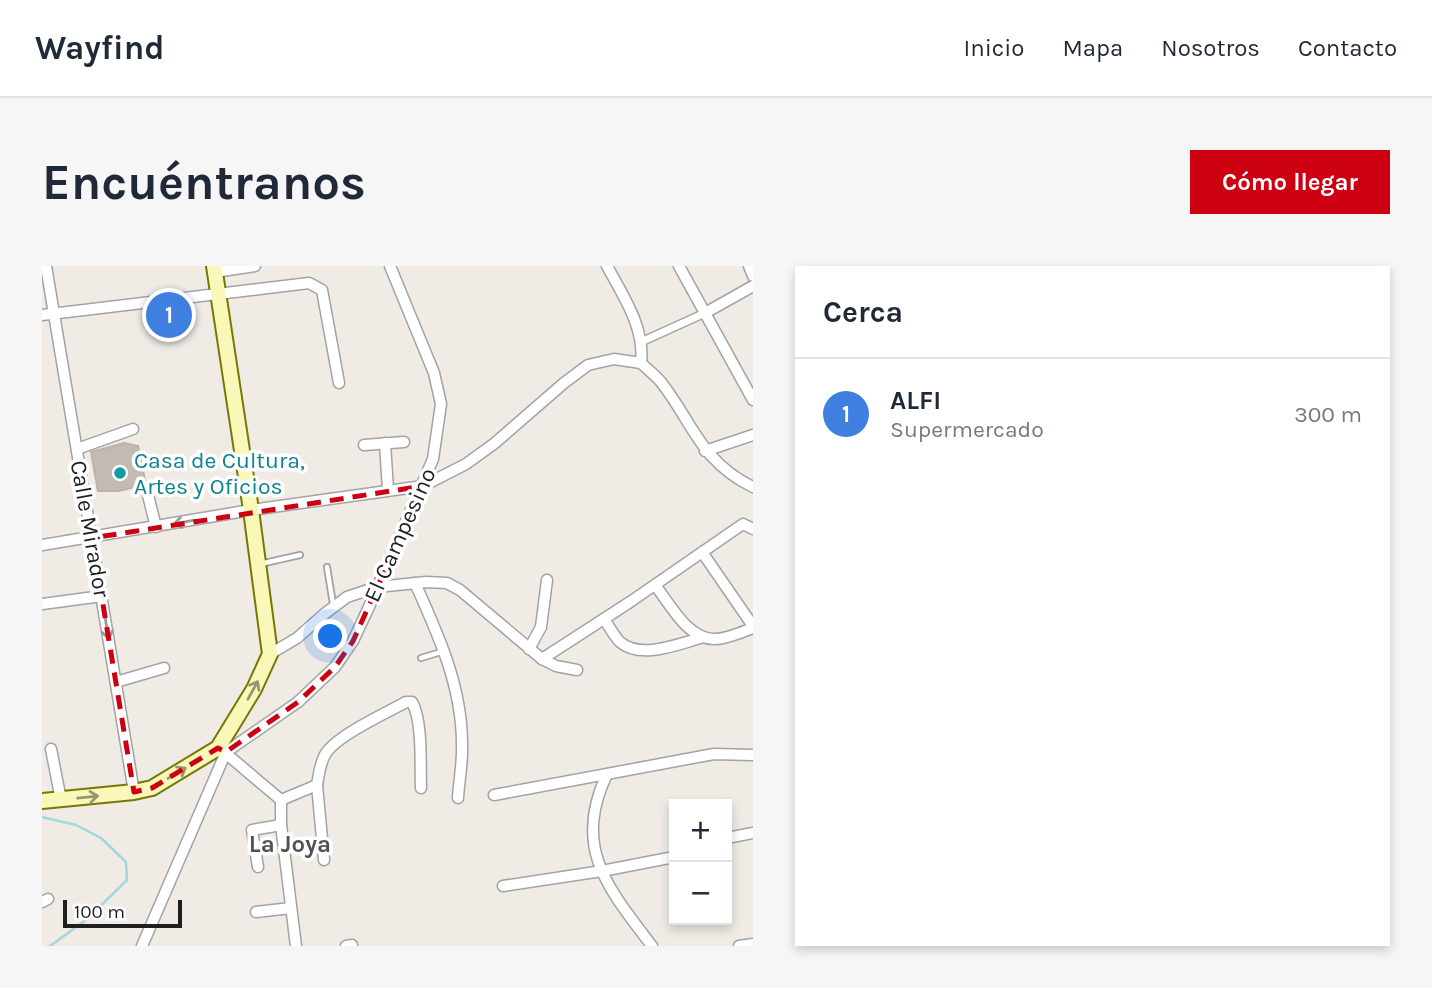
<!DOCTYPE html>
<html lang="es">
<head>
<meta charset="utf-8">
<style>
	:root { --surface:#fff; --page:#f6f6f7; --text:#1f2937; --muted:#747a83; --line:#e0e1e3; --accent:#cd0012 }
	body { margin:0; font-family:Karla,sans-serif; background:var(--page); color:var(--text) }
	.controls { position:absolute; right:21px; bottom:21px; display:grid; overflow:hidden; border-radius:0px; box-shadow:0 4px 10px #0003 }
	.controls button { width:63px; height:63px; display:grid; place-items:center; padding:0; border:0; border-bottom:2px solid var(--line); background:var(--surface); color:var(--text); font:35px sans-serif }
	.scale { position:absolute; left:21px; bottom:18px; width:119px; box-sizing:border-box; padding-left:7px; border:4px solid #1f1f1f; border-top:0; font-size:19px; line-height:24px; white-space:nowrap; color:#1f1f1f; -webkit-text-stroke:5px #fff; paint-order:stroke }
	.you { position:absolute; left:289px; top:371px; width:24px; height:24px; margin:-18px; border:5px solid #fff; border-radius:50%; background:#1a73e8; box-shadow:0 0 0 10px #1a73e833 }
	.badge { display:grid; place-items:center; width:46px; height:46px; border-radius:50%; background:var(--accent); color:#fff; font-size:23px; font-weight:700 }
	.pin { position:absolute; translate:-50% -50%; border:4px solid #fff; box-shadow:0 2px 7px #0006 }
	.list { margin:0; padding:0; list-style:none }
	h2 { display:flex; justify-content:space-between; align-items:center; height:91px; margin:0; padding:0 28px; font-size:30px }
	h2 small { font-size:23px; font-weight:400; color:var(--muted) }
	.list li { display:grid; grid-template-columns:46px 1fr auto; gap:21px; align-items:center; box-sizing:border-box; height:112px; padding:0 28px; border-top:2px solid var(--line) }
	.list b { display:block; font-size:26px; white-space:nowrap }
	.list p { margin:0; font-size:23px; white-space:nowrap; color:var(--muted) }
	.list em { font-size:23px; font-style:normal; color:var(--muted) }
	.map { position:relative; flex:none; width:711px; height:680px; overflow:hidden; border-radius:0px }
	header { display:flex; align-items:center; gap:42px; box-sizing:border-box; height:98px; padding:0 35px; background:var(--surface); border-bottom:2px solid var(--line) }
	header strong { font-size:33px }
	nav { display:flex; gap:38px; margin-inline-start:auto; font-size:24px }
	.intro { display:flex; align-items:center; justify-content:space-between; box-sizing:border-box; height:168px; padding:0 42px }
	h1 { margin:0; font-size:49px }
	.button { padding:18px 32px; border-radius:0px; background:var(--accent); color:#fff; font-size:24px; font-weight:700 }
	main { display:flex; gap:42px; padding:0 42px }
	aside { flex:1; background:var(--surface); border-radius:0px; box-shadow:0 4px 10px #0003 }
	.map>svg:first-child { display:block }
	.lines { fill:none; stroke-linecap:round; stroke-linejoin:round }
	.stream { stroke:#a4d6de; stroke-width:2.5 }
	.building { fill:#c4bab4; stroke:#c1b0a7; stroke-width:2 }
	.service-casing { stroke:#a3a3a3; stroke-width:8 }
	.pedestrian-casing { stroke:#a3a3a3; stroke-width:10 }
	.minor-casing { stroke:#a3a3a3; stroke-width:13 }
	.secondary-casing { stroke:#757803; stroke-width:18 }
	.service { stroke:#fff; stroke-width:4.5 }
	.pedestrian { stroke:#fff; stroke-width:7 }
	.minor { stroke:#fff; stroke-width:10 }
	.secondary { stroke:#faf8b8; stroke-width:14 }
	.oneway { stroke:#9a9a9a }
	.oneway2 { stroke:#979673 }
	.marked { fill:none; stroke:#cd0012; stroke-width:5; stroke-dasharray:14 9; stroke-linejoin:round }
	.culture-dot { fill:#0f9aa8; stroke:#fff; stroke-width:2.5 }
	.labels { text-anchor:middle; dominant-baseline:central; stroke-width:7; stroke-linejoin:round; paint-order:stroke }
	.culture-label { font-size:23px; fill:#0d838f; stroke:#fff; text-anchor:start }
	.street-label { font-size:23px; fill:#1f1f1f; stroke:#fff }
	.neighbourhood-label { font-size:24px; font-weight:bold; fill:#525252; stroke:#fff }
</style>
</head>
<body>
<header>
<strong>Wayfind</strong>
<nav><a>Inicio</a><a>Mapa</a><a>Nosotros</a><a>Contacto</a></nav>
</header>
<div class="intro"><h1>Encuéntranos</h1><a class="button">Cómo llegar</a></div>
<main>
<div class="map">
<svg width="711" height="680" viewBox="0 0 711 680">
	<rect width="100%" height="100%" fill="#f0ebe5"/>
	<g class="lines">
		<!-- stream -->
		<path class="stream" d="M 0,551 L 34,559 L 59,572 L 84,596 L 85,614 L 44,654 L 8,680"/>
	</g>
	<!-- building -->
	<path class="building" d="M 82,177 L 96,180 L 103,214 L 98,216 L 97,220 L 77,225 L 56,225 L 49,186 Z"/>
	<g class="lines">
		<!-- service casing -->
		<g class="service-casing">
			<g id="service">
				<path d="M 218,298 L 258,289"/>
				<path d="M 285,301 L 291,338"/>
				<path d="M 379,392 L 402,385"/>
			</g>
		</g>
		<!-- pedestrian casing -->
		<g class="pedestrian-casing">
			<path id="pedestrian" d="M 599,76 L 663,47"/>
		</g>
		<!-- minor casing -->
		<g class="minor-casing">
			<g id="minor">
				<path d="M 4,0 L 92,526"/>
				<path d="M 565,0 C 581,30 603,61 599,97"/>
				<path d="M 637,0 L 711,134"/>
				<path d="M 707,0 L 711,10"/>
				<path d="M 173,6 L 213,0"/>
				<path d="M 663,47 L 711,20"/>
				<path d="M 0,49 L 267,17 L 280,24 L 297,117"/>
				<path d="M 599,97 C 605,103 613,109 619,116 C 651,157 659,196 711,221"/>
				<path d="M 343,177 L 346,224"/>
				<path d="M 322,179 L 362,176"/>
				<path d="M 35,183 L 91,163"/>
				<path d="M 663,185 L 711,169"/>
				<path d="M 104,221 L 114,261"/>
				<path d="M 0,279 L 209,244 L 381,220 L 424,198 L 453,177 L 522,117 L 546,99 L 572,93 L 599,97"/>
				<path d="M 660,286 L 711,360"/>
				<path d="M 373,317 C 396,368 420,420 420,478 C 421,495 417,514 416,532"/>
				<path d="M 613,319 C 628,338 646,374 673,373 C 685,373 700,366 711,362"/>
				<path d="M 0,338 L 60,330"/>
				<path d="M 562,353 C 567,360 572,370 578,376 C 599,394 636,378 659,372"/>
				<path d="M 487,383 L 499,361 L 505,314"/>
				<path d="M 228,388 L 255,372 L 281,349 L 305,331 L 335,321 L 384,316 L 405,317 L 418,324 L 500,393 L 514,400 L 535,404"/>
				<path d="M 500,393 L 588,336 L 701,258 L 711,263"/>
				<path d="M 74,416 L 122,402"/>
				<path d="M 9,483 L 19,534"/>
				<path d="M 181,485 L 239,534"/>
				<path d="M 565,508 C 530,582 566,622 610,680"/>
				<path d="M 275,519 L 282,594"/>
				<path d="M 452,529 L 672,488 L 711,489"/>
				<path d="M 239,534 L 275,519 C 277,508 278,496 284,487 C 296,469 344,447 364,436 L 370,436 C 381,456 378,498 379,522"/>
				<path d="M 239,534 L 239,559 L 254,680"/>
				<path d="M 685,572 L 711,567"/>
				<path d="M 216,601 L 210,564 L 239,559"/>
				<path d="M 461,620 L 560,605 L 632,591"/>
				<path d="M 0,636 L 6,633"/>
				<path d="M 214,646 L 249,642"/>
				<path d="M 100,680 L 184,486 L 256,436 L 293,401 L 311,375 L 326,343 L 391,193 L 399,138 L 392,107 L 348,0"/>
				<path d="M 304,680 L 310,679"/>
				<path d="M 697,680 L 711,678"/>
			</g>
		</g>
		<!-- secondary casing -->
		<g class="secondary-casing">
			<path id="secondary" d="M 0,535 L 92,526 L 110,522 L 176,482 L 212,423 L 228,388 L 209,244 L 172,0"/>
		</g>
		<!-- service -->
		<use href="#service" class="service"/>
		<!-- pedestrian -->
		<use href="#pedestrian" class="pedestrian"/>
		<!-- minor -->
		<use href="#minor" class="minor"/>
		<!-- secondary -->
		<use href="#secondary" class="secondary"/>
	</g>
	<!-- one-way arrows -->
	<defs><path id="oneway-shaft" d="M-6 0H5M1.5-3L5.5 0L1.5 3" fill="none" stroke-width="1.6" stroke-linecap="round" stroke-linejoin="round" transform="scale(1.75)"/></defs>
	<g class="oneway">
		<use href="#oneway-shaft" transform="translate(142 256) rotate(170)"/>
		<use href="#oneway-shaft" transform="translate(65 363) rotate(81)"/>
	</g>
	<g class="oneway2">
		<use href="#oneway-shaft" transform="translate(211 424) rotate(-61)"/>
		<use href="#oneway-shaft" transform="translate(135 507) rotate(-31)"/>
		<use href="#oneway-shaft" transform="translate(46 531) rotate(-6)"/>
	</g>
	<!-- marked area -->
	<path class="marked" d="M 381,220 L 311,375 L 293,401 L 256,436 L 184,486 L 176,482 L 110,522 L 92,526 L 50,272 Z"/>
	<!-- markers -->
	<circle class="culture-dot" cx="78" cy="207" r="7"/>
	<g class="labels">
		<!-- culture labels -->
		<g class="culture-label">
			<text x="92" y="194">Casa de Cultura,<tspan x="92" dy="26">Artes y Oficios</tspan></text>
		</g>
		<!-- street labels -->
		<g class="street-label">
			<text transform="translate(48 263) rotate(80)">Calle Mirador</text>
			<text transform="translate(358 269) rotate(-66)">El Campesino</text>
		</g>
		<!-- neighbourhood labels -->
		<g class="neighbourhood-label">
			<text x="248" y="578">La Joya</text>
		</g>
	</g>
</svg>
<div class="controls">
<button>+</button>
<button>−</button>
</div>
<div class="scale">100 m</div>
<div class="you"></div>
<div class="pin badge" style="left:127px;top:49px;background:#3f7fe0">1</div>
</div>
<aside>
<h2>Cerca<small></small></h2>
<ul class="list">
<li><span class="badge" style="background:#3f7fe0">1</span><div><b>ALFI</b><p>Supermercado</p></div><em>300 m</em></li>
</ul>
</aside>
</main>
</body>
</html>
